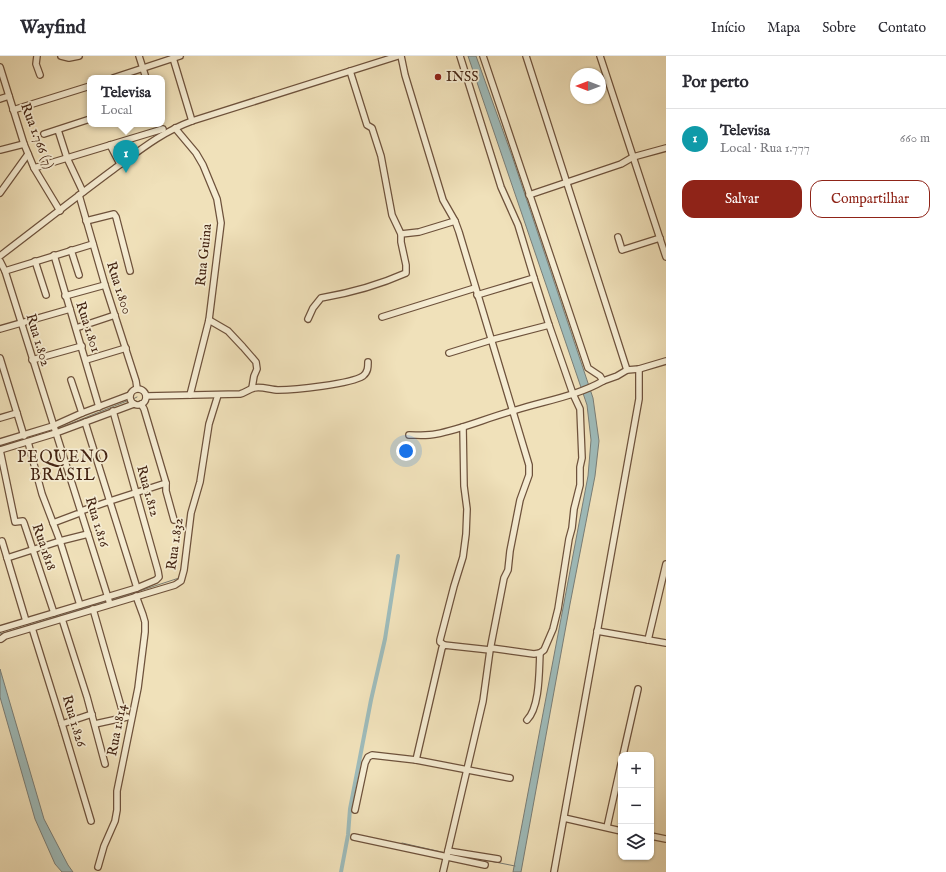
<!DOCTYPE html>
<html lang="pt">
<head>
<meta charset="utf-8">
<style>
	:root { --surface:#fff; --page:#f2f2f3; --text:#2b2b33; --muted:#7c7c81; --line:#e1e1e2; --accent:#8f2418 }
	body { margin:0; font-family:"IM FELL English",serif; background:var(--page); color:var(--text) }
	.controls { position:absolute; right:12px; bottom:12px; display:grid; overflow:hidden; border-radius:8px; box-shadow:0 1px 3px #0004 }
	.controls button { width:36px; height:36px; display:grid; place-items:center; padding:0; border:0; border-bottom:1px solid var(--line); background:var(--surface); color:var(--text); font:20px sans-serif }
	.compass { position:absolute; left:570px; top:12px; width:36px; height:36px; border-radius:50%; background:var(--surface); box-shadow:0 1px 3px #0004; rotate:270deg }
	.you { position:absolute; left:406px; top:395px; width:14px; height:14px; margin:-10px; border:3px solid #fff; border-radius:50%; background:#1a73e8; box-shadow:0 0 0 6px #1a73e833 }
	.badge { display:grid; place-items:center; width:26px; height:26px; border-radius:50%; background:var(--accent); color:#fff; font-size:13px; font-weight:700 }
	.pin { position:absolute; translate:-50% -33px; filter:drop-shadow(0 1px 2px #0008) }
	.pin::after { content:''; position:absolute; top:21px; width:14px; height:12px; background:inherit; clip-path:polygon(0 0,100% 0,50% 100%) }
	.popup { position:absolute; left:87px; top:19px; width:78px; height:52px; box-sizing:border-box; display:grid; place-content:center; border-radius:8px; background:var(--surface); filter:drop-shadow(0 1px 3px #0005); font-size:13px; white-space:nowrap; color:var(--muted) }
	.popup b { font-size:15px; color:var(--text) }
	.popup::after { content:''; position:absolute; left:50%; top:100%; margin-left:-8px; border:8px solid transparent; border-top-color:var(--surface) }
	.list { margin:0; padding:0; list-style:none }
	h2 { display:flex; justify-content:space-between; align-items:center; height:52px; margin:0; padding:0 16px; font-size:17px }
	h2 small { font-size:13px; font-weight:400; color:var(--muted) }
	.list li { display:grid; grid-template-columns:26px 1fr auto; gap:12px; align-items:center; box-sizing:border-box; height:60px; padding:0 16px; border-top:1px solid var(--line) }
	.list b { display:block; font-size:15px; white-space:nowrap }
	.list p { margin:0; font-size:13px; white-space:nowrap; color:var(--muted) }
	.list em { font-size:13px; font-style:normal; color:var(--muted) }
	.actions { display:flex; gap:8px; padding:12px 16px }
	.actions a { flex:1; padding:9px 0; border:1px solid var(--accent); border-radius:12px; text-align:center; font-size:14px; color:var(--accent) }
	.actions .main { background:var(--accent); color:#fff }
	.icon { flex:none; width:22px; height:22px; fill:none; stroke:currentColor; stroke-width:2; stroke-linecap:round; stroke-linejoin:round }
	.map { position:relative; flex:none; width:666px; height:816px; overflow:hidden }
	header { display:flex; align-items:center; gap:24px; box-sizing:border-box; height:56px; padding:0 20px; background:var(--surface); border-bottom:1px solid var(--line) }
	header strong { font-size:19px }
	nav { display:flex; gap:22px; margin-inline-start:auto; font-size:14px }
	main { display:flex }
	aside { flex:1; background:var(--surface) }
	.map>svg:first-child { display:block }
	.water { fill:#9ebbba; stroke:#7a7e77 }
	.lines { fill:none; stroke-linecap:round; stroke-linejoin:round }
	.stream { stroke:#7a7e77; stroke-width:1 }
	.canal { stroke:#9ebbba; stroke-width:4 }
	.minor-casing { stroke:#6e523c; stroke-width:8 }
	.minor { stroke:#f5ecd2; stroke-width:5.5 }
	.poi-dot { fill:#8f2418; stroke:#f5ecd2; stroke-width:1.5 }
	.labels { text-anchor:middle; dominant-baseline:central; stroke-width:3.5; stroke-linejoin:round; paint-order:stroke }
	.poi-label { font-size:14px; fill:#432312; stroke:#f5ecd2; text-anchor:start }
	.street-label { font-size:14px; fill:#432312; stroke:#f5ecd2 }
	.quarter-label { font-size:16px; letter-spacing:1px; fill:#432312; stroke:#f5ecd2 }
</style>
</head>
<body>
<header>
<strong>Wayfind</strong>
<nav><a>Início</a><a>Mapa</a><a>Sobre</a><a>Contato</a></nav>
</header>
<main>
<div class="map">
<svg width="666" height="816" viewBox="0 0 666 816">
	<rect width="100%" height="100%" fill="#f0e1ba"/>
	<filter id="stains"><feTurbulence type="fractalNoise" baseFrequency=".005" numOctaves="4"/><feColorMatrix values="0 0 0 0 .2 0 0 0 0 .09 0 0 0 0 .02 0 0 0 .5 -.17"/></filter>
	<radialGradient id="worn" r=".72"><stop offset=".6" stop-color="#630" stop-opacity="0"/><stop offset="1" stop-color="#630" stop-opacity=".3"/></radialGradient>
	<!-- water -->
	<g class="water">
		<path d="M 468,0 L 476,0 L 512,100 L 593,342 L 599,385 L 595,420 L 570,548 L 521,816 L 513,816 L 588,420 L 591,384 L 587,349 Z"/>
		<path d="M 0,613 L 44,763 L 68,809 L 73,816 L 62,816 L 55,808 L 35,763 L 0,641 Z"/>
	</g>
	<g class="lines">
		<!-- stream -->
		<g class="stream">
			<path d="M 133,343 L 137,341"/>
			<path d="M 57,373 L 127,345"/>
			<path d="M 0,390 L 45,378"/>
			<path d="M 112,544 L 179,522"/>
			<path d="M 0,578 L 107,545"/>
			<path d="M 402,787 L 446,797"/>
			<path d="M 465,800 L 515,810"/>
		</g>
		<!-- canal -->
		<path class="canal" d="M 341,816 L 348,779 L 350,753 L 371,644 L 385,583 L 398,500"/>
		<!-- minor casing -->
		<g class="minor-casing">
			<g id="minor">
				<path d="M 37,0 L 36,8 L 40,19"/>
				<path d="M 61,0 L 69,2 L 79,0"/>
				<path d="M 139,0 L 146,22"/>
				<path d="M 401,0 L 405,19 L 443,144 L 455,165 L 459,176 L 529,409 L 529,419 L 520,444 L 510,495 L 508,514 L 504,522 L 490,594 L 483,645 L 443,816"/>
				<path d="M 460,0 L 501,131 L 518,169 L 534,222 L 549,269 L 573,338 L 580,353 L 582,402 L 580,411 L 580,429 L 574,453 L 572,472 L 569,483 L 558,553 L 553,573 L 544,594 L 540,597 L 534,598 L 491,592"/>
				<path d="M 483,0 L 588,312 L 600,320 L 603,325 L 617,320 L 627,314 L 639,313 L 666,305"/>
				<path d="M 526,0 L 627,314"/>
				<path d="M 600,0 L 666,201"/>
				<path d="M 173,2 L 192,65"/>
				<path d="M 0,11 L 24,88 L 34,112 L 60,155"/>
				<path d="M 113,22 L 180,0"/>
				<path d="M 0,43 L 9,40"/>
				<path d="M 13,54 L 90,30"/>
				<path d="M 175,72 L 196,97 L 203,109 L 217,143 L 221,167 L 209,264 L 190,339"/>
				<path d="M 58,74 L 67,102 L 83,136"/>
				<path d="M 44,78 L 90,63"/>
				<path d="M 110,89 L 120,108"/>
				<path d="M 0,94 L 24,88"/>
				<path d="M 34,112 L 163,73"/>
				<path d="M 0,137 L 28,98"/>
				<path d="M 79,139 L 105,229 L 136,325 L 137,332"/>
				<path d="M 529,139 L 621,108 L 633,101 L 666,92"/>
				<path d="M 86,165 L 114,158 L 116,161 L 130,215"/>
				<path d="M 401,178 L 419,176 L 455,165"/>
				<path d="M 618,181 L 622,194 L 660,182"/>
				<path d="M 71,194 L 79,219"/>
				<path d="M 54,199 L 99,351"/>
				<path d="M 0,200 C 38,171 76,141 114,113 C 140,94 162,76 192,65 L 398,0"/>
				<path d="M 0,205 L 5,215 L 110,548"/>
				<path d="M 35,205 L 46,239"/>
				<path d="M 5,215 L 93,188"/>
				<path d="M 477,239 L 534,222"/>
				<path d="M 65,240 L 105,229"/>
				<path d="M 382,261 L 475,232"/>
				<path d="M 308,263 L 313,252 L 321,242 C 350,237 379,229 406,217 L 406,209 L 401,186 L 401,178 L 392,159 L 381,100 L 372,72 L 367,69 L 350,15"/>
				<path d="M 209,264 L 228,275 L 243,291 L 256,306 L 257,313 L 254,320 L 252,332"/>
				<path d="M 76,272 L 115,259"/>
				<path d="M 0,273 L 70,253"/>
				<path d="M 449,297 L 491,284 L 549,269"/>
				<path d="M 0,302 L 24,380"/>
				<path d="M 32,304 L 82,290"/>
				<path d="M 86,304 L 126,292"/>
				<path d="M 71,324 L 82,357"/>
				<circle cx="138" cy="341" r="8"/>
				<path d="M 146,340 L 240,338 C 245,337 249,333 254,332 C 261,330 271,334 278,334 C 295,334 351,328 363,320 C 368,316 368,311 368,306"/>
				<path d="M 141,348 L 144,353 L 166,427 L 166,435 L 174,464"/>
				<path d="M 0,362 L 17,357"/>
				<path d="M 85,366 L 137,532"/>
				<path d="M 409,379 C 418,379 427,380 436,378 C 463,373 489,361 516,354 C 544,345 577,340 603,325"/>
				<path d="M 0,386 L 53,370 L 82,357 L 130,339"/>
				<path d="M 28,386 L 42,438 L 60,485 L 80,549"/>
				<path d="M 0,394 L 15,466 L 23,465 L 24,467 L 54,557"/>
				<path d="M 0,394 L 56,377 L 134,348"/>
				<path d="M 81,455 L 110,445 L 166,427"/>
				<path d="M 53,467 L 77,458"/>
				<path d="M 2,485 L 26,565"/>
				<path d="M 7,502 L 60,485 L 88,478"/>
				<path d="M 93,553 L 124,661"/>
				<path d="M 62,563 L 87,641 L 105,708"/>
				<path d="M 32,572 L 62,668 L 91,765"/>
				<path d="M 0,573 L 137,532 L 156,524 L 159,521 L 158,515 L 113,355"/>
				<path d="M 597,575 L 666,587"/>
				<path d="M 1,583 L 5,580 L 175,529 L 181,525 L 184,514 L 191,457 L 200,426 L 209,368 L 218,339"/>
				<path d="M 648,584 L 666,508"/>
				<path d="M 444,589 L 440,586 L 440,584 L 454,530 L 463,501 L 466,478 L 467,453 L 464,430 L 463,371"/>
				<path d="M 527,664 C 540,651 539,615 540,597"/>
				<path d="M 62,668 L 92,658"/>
				<path d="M 95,668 L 127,661"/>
				<path d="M 623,699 L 638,633"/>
				<path d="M 416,704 L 442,592 L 444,589 L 490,594"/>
				<path d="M 355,754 L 365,707 L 368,701 L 372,699 L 416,704 L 510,722"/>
				<path d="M 564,762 L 621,775"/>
				<path d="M 607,771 L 621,708"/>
				<path d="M 651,780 L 666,783"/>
				<path d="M 354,781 L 485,809"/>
				<path d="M 448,795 L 498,803"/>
				<path d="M 98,811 L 104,790 L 115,765 L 117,754 L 117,735 L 138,632 L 145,576 L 145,566 L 143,559 L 136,540"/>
				<path d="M 554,816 L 639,343 L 639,313"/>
			</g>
		</g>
		<!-- minor -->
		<use href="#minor" class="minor"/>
	</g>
	<!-- markers -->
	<circle class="poi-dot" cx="438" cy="21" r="4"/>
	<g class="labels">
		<!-- poi labels -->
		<g class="poi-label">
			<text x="446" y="21">INSS</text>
		</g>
		<!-- street labels -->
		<g class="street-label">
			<text transform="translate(37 80) rotate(69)">Rua 1.766 (7)</text>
			<text transform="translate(204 199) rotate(-84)">Rua Guina</text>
			<text transform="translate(119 232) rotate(72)">Rua 1.800</text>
			<text transform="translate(88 271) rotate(72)">Rua 1.801</text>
			<text transform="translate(38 284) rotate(73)">Rua 1.802</text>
			<text transform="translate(148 435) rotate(74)">Rua 1.812</text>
			<text transform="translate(97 466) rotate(73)">Rua 1.816</text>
			<text transform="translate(175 488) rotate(-82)">Rua 1.832</text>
			<text transform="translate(44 491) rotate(71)">Rua 1818</text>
			<text transform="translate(74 665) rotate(73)">Rua 1.826</text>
			<text transform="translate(117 674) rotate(-79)">Rua 1.814</text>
		</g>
		<!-- quarter labels -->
		<g class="quarter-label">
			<text x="63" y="402">PEQUENO<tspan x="63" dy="18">BRASIL</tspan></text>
		</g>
	</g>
	<rect width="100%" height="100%" filter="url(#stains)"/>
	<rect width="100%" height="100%" fill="url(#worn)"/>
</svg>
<div class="controls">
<button>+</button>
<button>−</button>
<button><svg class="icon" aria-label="layers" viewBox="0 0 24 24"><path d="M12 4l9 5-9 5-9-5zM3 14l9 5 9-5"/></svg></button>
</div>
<svg class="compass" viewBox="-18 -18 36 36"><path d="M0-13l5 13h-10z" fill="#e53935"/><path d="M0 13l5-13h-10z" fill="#7c7c81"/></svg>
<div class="you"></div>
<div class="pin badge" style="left:126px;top:117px;background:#0f9aa8">1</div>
<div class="popup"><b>Televisa</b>Local</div>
</div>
<aside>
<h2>Por perto<small></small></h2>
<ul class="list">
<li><span class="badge" style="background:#0f9aa8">1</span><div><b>Televisa</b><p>Local · Rua 1.777</p></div><em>660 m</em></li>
</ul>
<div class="actions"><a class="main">Salvar</a><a>Compartilhar</a></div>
</aside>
</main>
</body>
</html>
